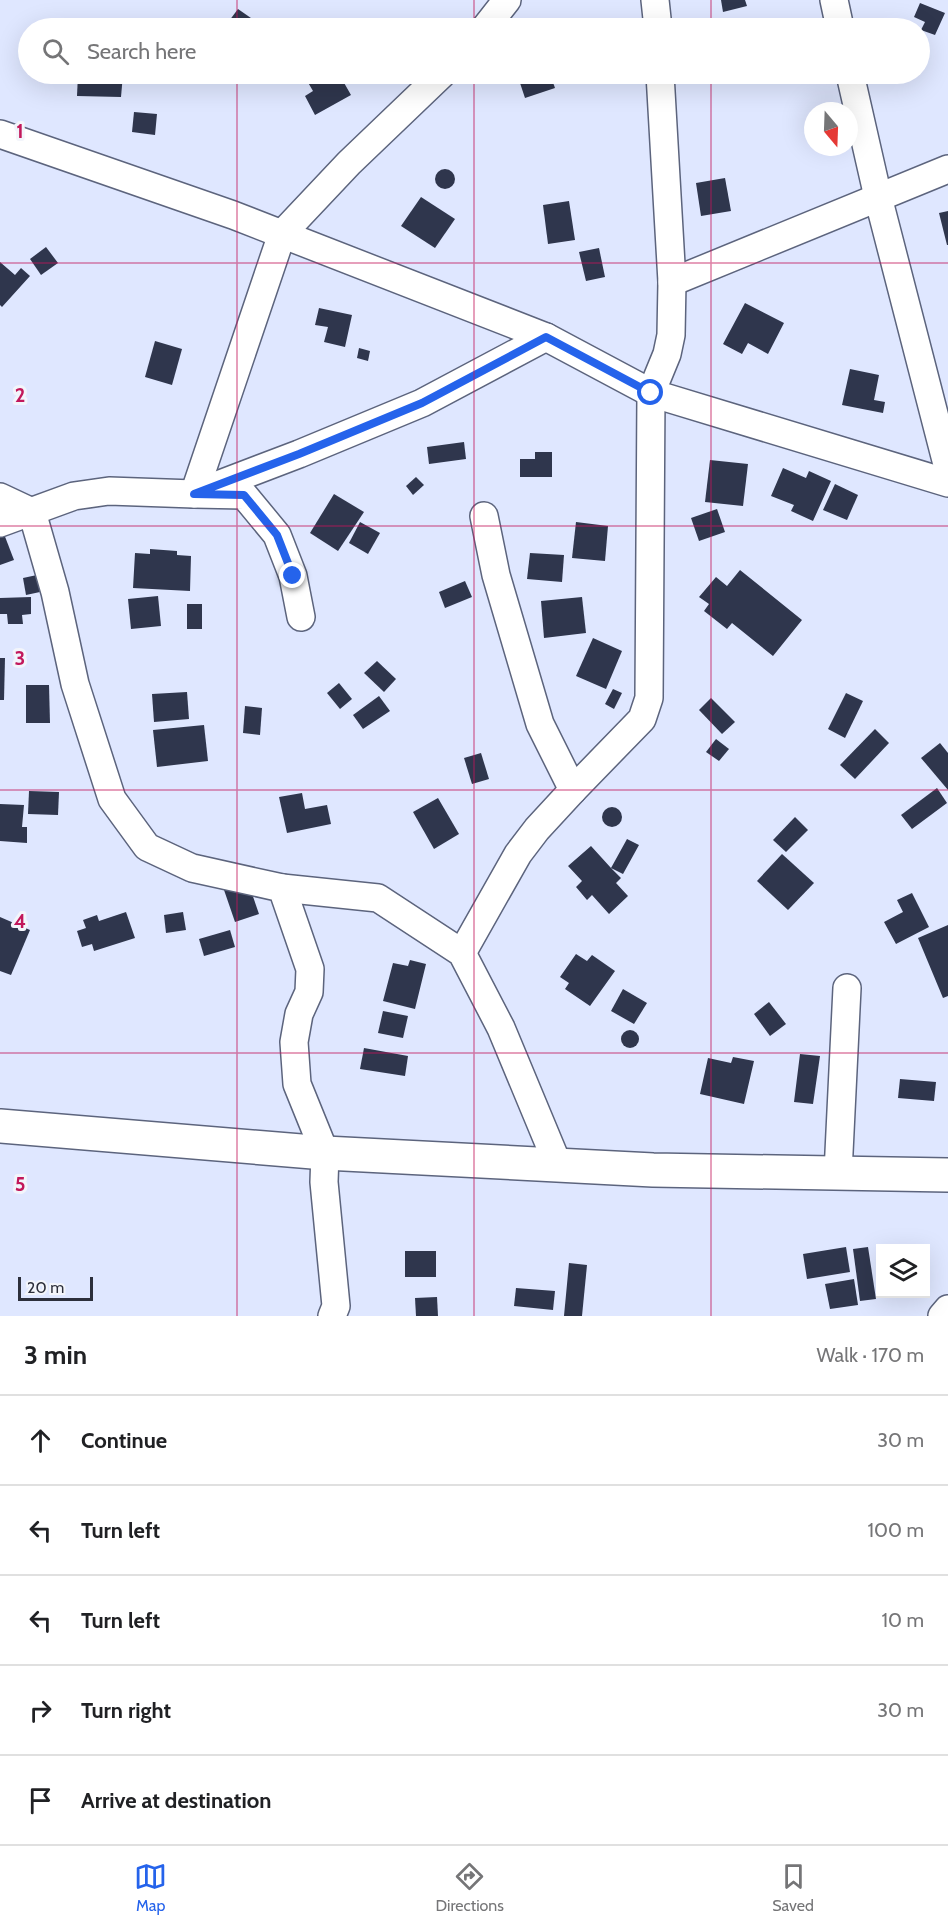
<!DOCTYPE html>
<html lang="en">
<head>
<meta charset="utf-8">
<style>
	:root { --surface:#fff; --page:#f6f6f6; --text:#202124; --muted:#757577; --line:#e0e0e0; --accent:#2563eb }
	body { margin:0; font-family:Cabin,sans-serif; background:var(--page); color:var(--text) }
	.controls { position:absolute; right:18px; bottom:18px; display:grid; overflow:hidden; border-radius:0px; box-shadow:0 6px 24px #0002 }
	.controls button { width:54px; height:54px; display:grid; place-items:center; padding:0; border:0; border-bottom:2px solid var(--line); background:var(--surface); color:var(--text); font:30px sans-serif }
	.compass { position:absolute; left:804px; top:102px; width:54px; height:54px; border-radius:50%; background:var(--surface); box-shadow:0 6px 24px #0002; rotate:161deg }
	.scale { position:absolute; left:18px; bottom:15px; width:75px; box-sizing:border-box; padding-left:6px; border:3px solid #2c2f3b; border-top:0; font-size:16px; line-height:21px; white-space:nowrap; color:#2c2f3b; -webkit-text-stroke:4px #f3f5fb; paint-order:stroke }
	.stop { position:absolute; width:18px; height:18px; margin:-14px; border:4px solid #2563eb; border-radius:50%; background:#fff }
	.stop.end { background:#2563eb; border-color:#fff; box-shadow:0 2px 6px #0008 }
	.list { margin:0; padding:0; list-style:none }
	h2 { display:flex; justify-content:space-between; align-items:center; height:78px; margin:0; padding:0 24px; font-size:26px }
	h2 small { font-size:20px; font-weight:400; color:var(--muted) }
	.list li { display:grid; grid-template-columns:39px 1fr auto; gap:18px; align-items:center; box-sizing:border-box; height:90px; padding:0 24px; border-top:2px solid var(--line) }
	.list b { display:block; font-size:22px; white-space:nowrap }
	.list em { font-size:20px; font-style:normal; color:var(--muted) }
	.icon { flex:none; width:33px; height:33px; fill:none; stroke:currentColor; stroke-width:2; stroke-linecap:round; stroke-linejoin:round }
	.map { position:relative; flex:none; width:948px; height:1316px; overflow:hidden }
	.search { position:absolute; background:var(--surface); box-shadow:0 6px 24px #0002; left:18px; right:18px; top:18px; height:66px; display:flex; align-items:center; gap:15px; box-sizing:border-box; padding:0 21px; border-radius:33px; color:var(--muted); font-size:22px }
	.sheet { height:528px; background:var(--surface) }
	nav { display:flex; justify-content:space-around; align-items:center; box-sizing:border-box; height:84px; border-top:2px solid var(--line); background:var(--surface); font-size:16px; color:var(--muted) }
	nav a { display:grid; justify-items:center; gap:3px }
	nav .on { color:var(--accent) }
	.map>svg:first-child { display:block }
	.building { fill:#2f364d }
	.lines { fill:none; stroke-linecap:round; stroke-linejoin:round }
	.minor-casing { stroke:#5c647d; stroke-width:30 }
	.major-casing { stroke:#5c647d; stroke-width:36 }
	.minor { stroke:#fff; stroke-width:27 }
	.major { stroke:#fff; stroke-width:33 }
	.route { stroke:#2563eb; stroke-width:8 }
	.grid { fill:none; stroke:#c2185b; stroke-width:1.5; stroke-opacity:0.55 }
	.grid-label { font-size:20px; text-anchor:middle; font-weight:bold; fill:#c2185b; stroke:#f3f5fb; stroke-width:6; stroke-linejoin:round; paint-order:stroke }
</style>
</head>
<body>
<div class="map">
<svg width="948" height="1316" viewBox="0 0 948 1316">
	<rect width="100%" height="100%" fill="#dfe7ff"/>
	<!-- building -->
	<g class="building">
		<path d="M 721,0 L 745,0 L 747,6 L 723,12 Z"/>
		<path d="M 920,3 L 945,13 L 935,35 L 921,30 L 925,22 L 914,17 Z"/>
		<path d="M 238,9 L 258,23 L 254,28 L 239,28 L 229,21 Z"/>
		<path d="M 752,18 L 754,28 L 708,28 L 708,25 Z"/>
		<path d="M 78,74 L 123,74 L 121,97 L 77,96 Z"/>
		<path d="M 303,74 L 339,74 L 351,95 L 315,115 L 305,96 L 313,91 Z"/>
		<path d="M 517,74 L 550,74 L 555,88 L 525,98 Z"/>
		<path d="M 134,112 L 157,114 L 155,135 L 132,132 Z"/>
		<circle cx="445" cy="179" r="10"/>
		<path d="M 725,178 L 731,211 L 701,216 L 696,183 Z"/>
		<path d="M 421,197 L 455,219 L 435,248 L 401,226 Z"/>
		<path d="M 569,201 L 575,240 L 548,244 L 543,205 Z"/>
		<path d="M 948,211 L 948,245 L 947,245 L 939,213 Z"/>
		<path d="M 46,247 L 58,263 L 41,275 L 30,259 Z"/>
		<path d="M 599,248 L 605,277 L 586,281 L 579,252 Z"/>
		<path d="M 0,262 L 15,275 L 21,268 L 30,276 L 2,307 L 0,305 Z"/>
		<path d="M 745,303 L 784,323 L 768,354 L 748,343 L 742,354 L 723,344 Z"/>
		<path d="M 319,308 L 352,315 L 345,347 L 324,342 L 328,327 L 315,325 Z"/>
		<path d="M 155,341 L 182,349 L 172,385 L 145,377 Z"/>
		<path d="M 359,348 L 370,351 L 368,361 L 357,358 Z"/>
		<path d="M 850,369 L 879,375 L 874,400 L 885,402 L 883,413 L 842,405 Z"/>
		<path d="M 464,442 L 466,459 L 429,464 L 427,447 Z"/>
		<path d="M 535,452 L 552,452 L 552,477 L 520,477 L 520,459 L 535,459 Z"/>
		<path d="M 710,460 L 748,464 L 743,506 L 705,502 Z"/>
		<path d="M 783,468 L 806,478 L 809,471 L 831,481 L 813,521 L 791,511 L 794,505 L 771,496 Z"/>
		<path d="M 416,477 L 424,485 L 413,495 L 406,486 Z"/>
		<path d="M 835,484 L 858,495 L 847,520 L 823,510 Z"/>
		<path d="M 334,494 L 364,512 L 338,551 L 310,533 Z"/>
		<path d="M 717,509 L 725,532 L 699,541 L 691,518 Z"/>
		<path d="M 360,522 L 380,533 L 368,554 L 349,543 Z"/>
		<path d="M 576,522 L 608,526 L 605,561 L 572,558 Z"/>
		<path d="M 4,534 L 14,560 L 0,565 L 0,535 Z"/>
		<path d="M 150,549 L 177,551 L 177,555 L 191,556 L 190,591 L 133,588 L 135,553 L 150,554 Z"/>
		<path d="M 530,553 L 564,555 L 562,582 L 527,579 Z"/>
		<path d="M 740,570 L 802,620 L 773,656 L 732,623 L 727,629 L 704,611 L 709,604 L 699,597 L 716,577 L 727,586 Z"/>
		<path d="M 37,575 L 40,592 L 26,595 L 23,578 Z"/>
		<path d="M 465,581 L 472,597 L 445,608 L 439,592 Z"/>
		<path d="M 158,596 L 161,626 L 131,629 L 128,599 Z"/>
		<path d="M 31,597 L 31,614 L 22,615 L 23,624 L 8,624 L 7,614 L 0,614 L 0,598 Z"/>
		<path d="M 582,597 L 586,633 L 544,638 L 541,601 Z"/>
		<rect x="187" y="604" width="15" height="25"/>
		<path d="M 593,638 L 622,651 L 606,689 L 576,676 Z"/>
		<path d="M 0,658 L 5,658 L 4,700 L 0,700 Z"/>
		<path d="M 377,661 L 396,679 L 384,692 L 364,673 Z"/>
		<path d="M 339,683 L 352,699 L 340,709 L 327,693 Z"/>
		<path d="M 26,685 L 49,685 L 50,723 L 26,723 Z"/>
		<path d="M 613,689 L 622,693 L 614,709 L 605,704 Z"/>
		<path d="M 187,692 L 189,719 L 154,722 L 152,694 Z"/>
		<path d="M 846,693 L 863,701 L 845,738 L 828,729 Z"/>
		<path d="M 379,696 L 390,711 L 363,729 L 353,715 Z"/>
		<path d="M 711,698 L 735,722 L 722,734 L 699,710 Z"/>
		<path d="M 245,706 L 262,708 L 260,735 L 243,733 Z"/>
		<path d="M 204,725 L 208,761 L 157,767 L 153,730 Z"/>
		<path d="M 875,729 L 889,743 L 855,779 L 840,765 Z"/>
		<path d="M 716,739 L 729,749 L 719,761 L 706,752 Z"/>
		<path d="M 940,743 L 948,753 L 948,790 L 921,758 Z"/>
		<path d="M 481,753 L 489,779 L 472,784 L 464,758 Z"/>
		<path d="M 937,788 L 947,803 L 912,829 L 901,815 Z"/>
		<path d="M 29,791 L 59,792 L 58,815 L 28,814 Z"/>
		<path d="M 302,793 L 305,809 L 327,805 L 331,824 L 287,833 L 279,797 Z"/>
		<path d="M 438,798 L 459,834 L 434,849 L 413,812 Z"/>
		<path d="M 0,804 L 24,805 L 22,827 L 27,827 L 27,843 L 0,841 Z"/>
		<circle cx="612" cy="817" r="10"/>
		<path d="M 795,817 L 808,830 L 786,852 L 773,840 Z"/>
		<path d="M 627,839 L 639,845 L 623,874 L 611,868 L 621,878 L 616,883 L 628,896 L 609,914 L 592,895 L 587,900 L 576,887 L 582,881 L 568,866 L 591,846 L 611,868 Z"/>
		<path d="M 782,854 L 814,883 L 788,910 L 757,881 Z"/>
		<path d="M 248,882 L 259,914 L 235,922 L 224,890 Z"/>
		<path d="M 912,893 L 929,927 L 896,944 L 884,922 L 903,912 L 897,900 Z"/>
		<path d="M 126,912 L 135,938 L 94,951 L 92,944 L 82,947 L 77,931 L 86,928 L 83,920 L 97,915 L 99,921 Z"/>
		<path d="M 183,912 L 186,930 L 166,933 L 164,915 Z"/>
		<path d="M 0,917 L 30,930 L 11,975 L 0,971 Z"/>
		<path d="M 948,925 L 948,996 L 943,998 L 918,938 Z"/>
		<path d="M 230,930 L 235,947 L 204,956 L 199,939 Z"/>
		<path d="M 576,954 L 587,961 L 592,955 L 615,971 L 590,1006 L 565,989 L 569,983 L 560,977 Z"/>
		<path d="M 410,960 L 426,964 L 415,1009 L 383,1001 L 393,963 L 408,966 Z"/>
		<path d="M 623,989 L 647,1003 L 634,1024 L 611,1011 Z"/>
		<path d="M 769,1002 L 786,1024 L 770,1036 L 754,1014 Z"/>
		<path d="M 383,1011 L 408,1016 L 403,1038 L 378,1033 Z"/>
		<circle cx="630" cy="1039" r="9"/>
		<path d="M 364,1048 L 408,1056 L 405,1076 L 360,1069 Z"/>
		<path d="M 800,1054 L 820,1056 L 813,1104 L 794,1102 Z"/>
		<path d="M 733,1057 L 754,1061 L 744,1104 L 700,1094 L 708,1058 L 731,1063 Z"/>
		<path d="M 900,1079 L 936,1082 L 934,1101 L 898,1098 Z"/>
		<path d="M 846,1247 L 850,1272 L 807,1279 L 803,1254 Z"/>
		<path d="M 868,1247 L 876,1299 L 860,1301 L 853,1249 Z"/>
		<rect x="405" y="1251" width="31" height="26"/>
		<path d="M 569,1263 L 587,1265 L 582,1316 L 564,1316 Z"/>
		<path d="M 854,1279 L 858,1305 L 830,1309 L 825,1284 Z"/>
		<path d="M 516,1288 L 555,1291 L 553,1310 L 514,1306 Z"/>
		<path d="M 437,1297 L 438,1316 L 416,1316 L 415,1298 Z"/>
	</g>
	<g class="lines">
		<!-- minor casing -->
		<g class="minor-casing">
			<g id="minor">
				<path d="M 655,0 L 658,28"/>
				<path d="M 834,0 L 840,28"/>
				<path d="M 485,28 L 507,0"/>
				<path d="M 850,74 L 878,197 L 948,468"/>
				<path d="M 0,134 L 233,215 L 546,337 L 651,393 L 948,483"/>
				<path d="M 672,282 L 948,169"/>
				<path d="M 0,497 L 32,512 L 55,592 L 75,684 L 112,799 L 147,847 L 192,868 L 282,888 L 310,969 L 309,992 L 299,1014 L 294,1042 L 297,1084 L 325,1153 L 324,1182 L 336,1306 L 332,1316"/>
				<path d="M 0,523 L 74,496 L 109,491 L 194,494 L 299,454 L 422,403 L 546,337"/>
				<path d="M 301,617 L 293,576 L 277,535 L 244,495 L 194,494 L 282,234 L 349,163 L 442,74"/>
				<path d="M 573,790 L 642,719 L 649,698 L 651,393 L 667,354 L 671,335 L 672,282 L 660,74"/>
				<path d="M 282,888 L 378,898 L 462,953 L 501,1028 L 558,1165"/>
				<path d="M 462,953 L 518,854 L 537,829 L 573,790 L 540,724 L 496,575 L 484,516"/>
				<path d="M 838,1173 L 847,988"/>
				<path d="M 942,1316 L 948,1309"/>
			</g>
		</g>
		<!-- major casing -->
		<g class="major-casing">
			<path id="major" d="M 0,1126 L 325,1153 L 653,1170 L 948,1175"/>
		</g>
		<!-- minor -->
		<use href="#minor" class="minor"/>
		<!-- major -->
		<use href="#major" class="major"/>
	</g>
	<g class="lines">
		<!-- route -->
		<path class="route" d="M 293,576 L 277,535 L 244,495 L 194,494 L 299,454 L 422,403 L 546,337 L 651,393"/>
	</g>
	<!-- grid -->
	<path class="grid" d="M 237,0 L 237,28M 474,0 L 474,28M 711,0 L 711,28M 237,74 L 237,1316M 474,74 L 474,1316M 711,74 L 711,1316M 0,263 L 948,263M 0,526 L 948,526M 0,790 L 948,790M 0,1053 L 948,1053"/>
	<g class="grid-label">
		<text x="20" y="138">1</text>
		<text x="20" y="402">2</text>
		<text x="20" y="665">3</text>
		<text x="20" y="928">4</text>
		<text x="20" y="1191">5</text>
	</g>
</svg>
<div class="controls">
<button><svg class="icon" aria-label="layers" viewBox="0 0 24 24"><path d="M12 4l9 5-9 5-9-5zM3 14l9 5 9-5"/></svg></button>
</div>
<svg class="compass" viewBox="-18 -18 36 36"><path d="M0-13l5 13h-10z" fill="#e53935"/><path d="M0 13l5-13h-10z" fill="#757577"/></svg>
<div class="scale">20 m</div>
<div class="stop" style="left:651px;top:393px"></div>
<div class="stop end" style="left:293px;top:576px"></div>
<div class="search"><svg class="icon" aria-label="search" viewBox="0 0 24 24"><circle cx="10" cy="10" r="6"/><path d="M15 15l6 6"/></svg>Search here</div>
</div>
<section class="sheet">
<h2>3 min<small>Walk · 170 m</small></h2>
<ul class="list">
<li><svg class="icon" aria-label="ahead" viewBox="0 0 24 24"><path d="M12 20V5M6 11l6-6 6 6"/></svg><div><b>Continue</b></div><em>30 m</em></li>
<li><svg class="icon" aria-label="left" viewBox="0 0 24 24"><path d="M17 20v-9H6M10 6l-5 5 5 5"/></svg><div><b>Turn left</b></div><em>100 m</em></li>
<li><svg class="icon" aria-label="left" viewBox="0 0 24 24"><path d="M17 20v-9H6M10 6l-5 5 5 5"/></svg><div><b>Turn left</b></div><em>10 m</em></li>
<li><svg class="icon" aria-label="right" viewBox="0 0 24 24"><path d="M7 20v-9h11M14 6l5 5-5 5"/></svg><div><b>Turn right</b></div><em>30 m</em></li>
<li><svg class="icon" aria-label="arrive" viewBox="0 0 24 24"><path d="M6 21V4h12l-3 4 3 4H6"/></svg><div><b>Arrive at destination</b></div></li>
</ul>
</section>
<nav>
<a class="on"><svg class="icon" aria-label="map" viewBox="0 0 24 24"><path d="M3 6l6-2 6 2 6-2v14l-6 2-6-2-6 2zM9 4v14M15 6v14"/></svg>Map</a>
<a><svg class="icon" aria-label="directions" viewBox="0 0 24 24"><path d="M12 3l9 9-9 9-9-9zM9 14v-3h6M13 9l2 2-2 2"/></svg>Directions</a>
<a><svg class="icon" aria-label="saved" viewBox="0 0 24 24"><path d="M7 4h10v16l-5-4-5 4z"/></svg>Saved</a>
</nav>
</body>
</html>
